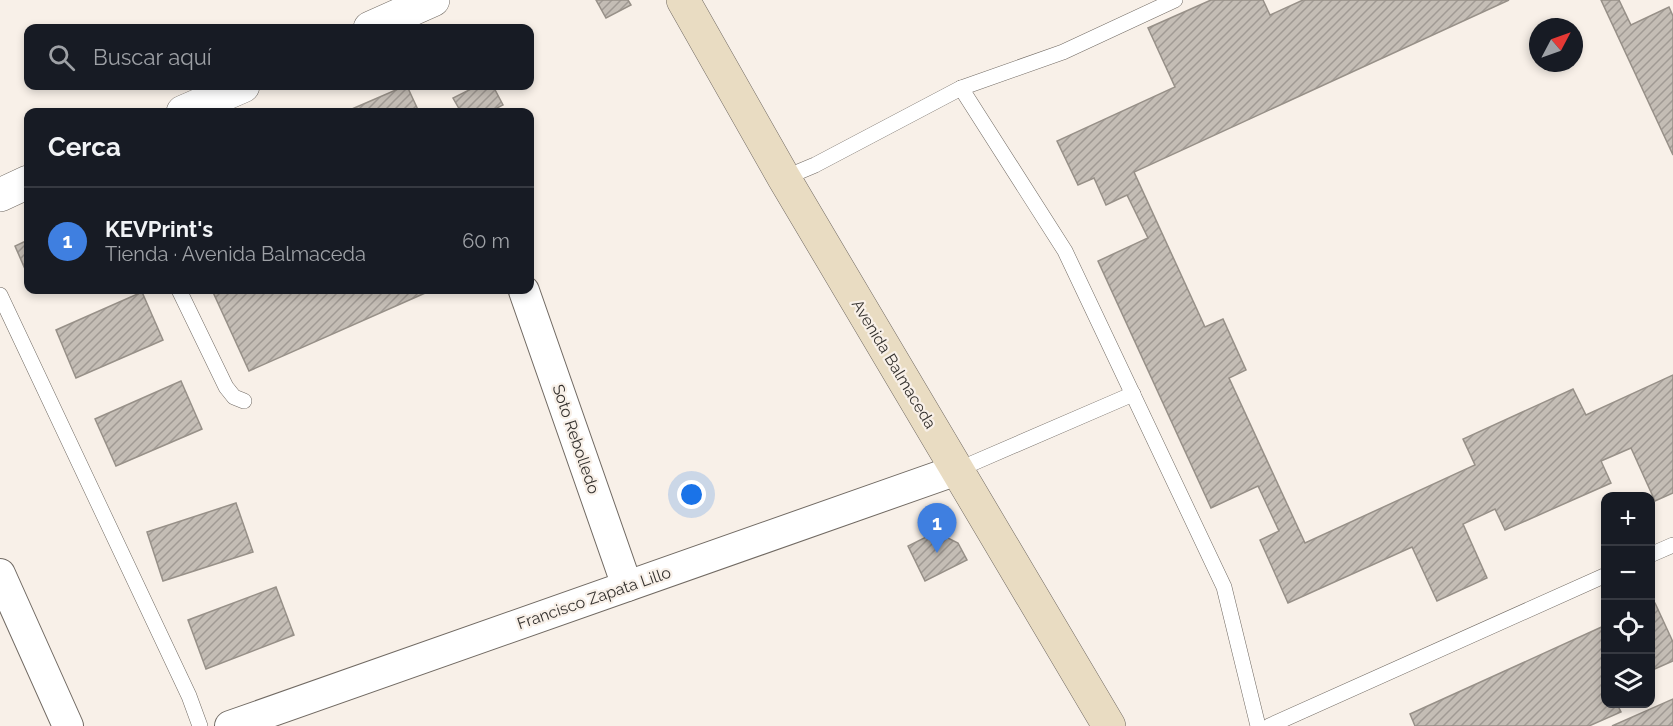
<!DOCTYPE html>
<html lang="es">
<head>
<meta charset="utf-8">
<style>
	:root { --surface:#171b24; --page:#242831; --text:#f1f3f6; --muted:#9ea1a6; --line:#363941; --accent:#b45309 }
	body { margin:0; font-family:Raleway,sans-serif; background:var(--page); color:var(--text) }
	.controls { position:absolute; right:18px; bottom:18px; display:grid; overflow:hidden; border-radius:12px; box-shadow:0 3px 9px #0003 }
	.controls button { width:54px; height:54px; display:grid; place-items:center; padding:0; border:0; border-bottom:2px solid var(--line); background:var(--surface); color:var(--text); font:30px sans-serif }
	.compass { position:absolute; left:1529px; top:18px; width:54px; height:54px; border-radius:50%; background:var(--surface); box-shadow:0 3px 9px #0003; rotate:49deg }
	.you { position:absolute; left:692px; top:495px; width:21px; height:21px; margin:-15px; border:4px solid #fff; border-radius:50%; background:#1a73e8; box-shadow:0 0 0 9px #1a73e833 }
	.badge { display:grid; place-items:center; width:39px; height:39px; border-radius:50%; background:var(--accent); color:#fff; font-size:20px; font-weight:700 }
	.pin { position:absolute; translate:-50% -50px; filter:drop-shadow(0 2px 3px #0008) }
	.pin::after { content:''; position:absolute; top:32px; width:21px; height:18px; background:inherit; clip-path:polygon(0 0,100% 0,50% 100%) }
	.list { margin:0; padding:0; list-style:none }
	h2 { display:flex; justify-content:space-between; align-items:center; height:78px; margin:0; padding:0 24px; font-size:26px }
	h2 small { font-size:20px; font-weight:400; color:var(--muted) }
	.list li { display:grid; grid-template-columns:39px 1fr auto; gap:18px; align-items:center; box-sizing:border-box; height:108px; padding:0 24px; border-top:2px solid var(--line) }
	.list b { display:block; font-size:22px; white-space:nowrap }
	.list p { margin:0; font-size:20px; white-space:nowrap; color:var(--muted) }
	.list em { font-size:20px; font-style:normal; color:var(--muted) }
	.icon { flex:none; width:33px; height:33px; fill:none; stroke:currentColor; stroke-width:2; stroke-linecap:round; stroke-linejoin:round }
	.map { position:relative; flex:none; width:1673px; height:726px; overflow:hidden }
	.search { position:absolute; background:var(--surface); box-shadow:0 3px 9px #0003; left:24px; top:24px; width:510px; height:66px; display:flex; align-items:center; gap:15px; box-sizing:border-box; padding:0 21px; border-radius:12px; color:var(--muted); font-size:22px }
	.panel { position:absolute; background:var(--surface); box-shadow:0 3px 9px #0003; left:24px; top:108px; width:510px; height:186px; border-radius:12px }
	.map>svg:first-child { display:block }
	.building { fill:url(#building-hatch); stroke:#979088; stroke-width:1.5 }
	.lines { fill:none; stroke-linecap:round; stroke-linejoin:round }
	.service-casing { stroke:#716a63; stroke-width:16 }
	.minor-casing { stroke:#716a63; stroke-width:32 }
	.tertiary-casing { stroke:#716a63; stroke-width:34 }
	.secondary-casing { stroke:#716a63; stroke-width:34 }
	.service { stroke:#fff; stroke-width:15 }
	.minor { stroke:#fff; stroke-width:30 }
	.tertiary { stroke:#fff; stroke-width:33 }
	.secondary { stroke:#e9dcc2; stroke-width:33 }
	.labels { text-anchor:middle; dominant-baseline:central; stroke-width:4.5; stroke-linejoin:round; paint-order:stroke }
	.street-label { font-size:16px; fill:#33302d; stroke:#f8f0e8 }
</style>
</head>
<body>
<div class="map">
<svg width="1673" height="726" viewBox="0 0 1673 726">
	<defs>
		<pattern id="building-hatch" width="6" height="6" patternUnits="userSpaceOnUse" patternTransform="scale(1.5)"><rect width="6" height="6" fill="#c4bdb5"/><path d="M-1 1l2-2M0 6l6-6M5 7l2-2" fill="none" stroke="#a09a94"/></pattern>
	</defs>
	<rect width="100%" height="100%" fill="#f8f0e8"/>
	<!-- building -->
	<g class="building">
		<path d="M 596,0 L 628,0 L 631,5 L 606,18 Z"/>
		<path d="M 1211,0 L 1263,0 L 1270,15 L 1303,0 L 1509,0 L 1134,172 L 1205,327 L 1223,319 L 1246,370 L 1229,378 L 1305,543 L 1475,465 L 1463,439 L 1573,389 L 1586,415 L 1673,375 L 1673,493 L 1655,501 L 1631,448 L 1601,461 L 1611,483 L 1505,530 L 1495,509 L 1463,524 L 1487,578 L 1437,601 L 1412,547 L 1288,603 L 1260,540 L 1279,531 L 1258,486 L 1211,508 L 1098,261 L 1148,238 L 1127,195 L 1106,205 L 1094,178 L 1078,185 L 1057,141 L 1175,87 L 1148,28 Z"/>
		<path d="M 1601,0 L 1619,0 L 1631,25 L 1669,7 L 1673,16 L 1673,155 Z"/>
		<path d="M 407,86 L 419,112 L 345,112 L 405,86 Z"/>
		<path d="M 477,86 L 493,86 L 503,105 L 489,112 L 461,112 L 453,98 Z"/>
		<path d="M 28,240 L 28,276 L 15,246 Z"/>
		<path d="M 212,290 L 432,290 L 249,371 Z"/>
		<path d="M 142,292 L 163,340 L 76,378 L 56,330 Z"/>
		<path d="M 181,381 L 202,429 L 116,466 L 95,419 Z"/>
		<path d="M 236,503 L 253,552 L 163,581 L 147,532 Z"/>
		<path d="M 936,532 L 958,543 L 967,560 L 925,581 L 908,546 Z"/>
		<path d="M 276,587 L 294,635 L 206,669 L 188,620 Z"/>
		<path d="M 1655,603 L 1673,642 L 1673,661 L 1650,671 L 1650,604 Z"/>
		<path d="M 1606,625 L 1606,704 L 1617,704 L 1621,712 L 1589,726 L 1415,726 L 1410,714 Z"/>
		<path d="M 1673,699 L 1673,726 L 1612,726 Z"/>
	</g>
	<g class="lines">
		<!-- service casing -->
		<g class="service-casing">
			<g id="service">
				<path d="M 961,88 L 1065,251 L 1224,587 L 1258,726"/>
				<path d="M 784,178 L 815,165 L 961,88 L 1063,52 L 1175,0"/>
				<path d="M 179,290 L 226,387 L 234,397 L 244,401"/>
				<path d="M 0,295 L 189,696 L 200,726"/>
				<path d="M 957,470 L 1133,394"/>
				<path d="M 1650,555 L 1673,545"/>
				<path d="M 1269,726 L 1606,575"/>
			</g>
		</g>
		<!-- minor casing -->
		<g class="minor-casing">
			<g id="minor">
				<path d="M 524,291 L 627,586"/>
				<path d="M 0,574 L 68,726"/>
				<path d="M 230,726 L 957,470"/>
			</g>
		</g>
		<!-- tertiary casing -->
		<g class="tertiary-casing">
			<g id="tertiary">
				<path d="M 370,28 L 433,0"/>
				<path d="M 183,112 L 243,86"/>
				<path d="M 0,195 L 28,182"/>
			</g>
		</g>
		<!-- secondary casing -->
		<g class="secondary-casing">
			<path id="secondary" d="M 683,0 L 784,178 L 1109,726"/>
		</g>
		<!-- service -->
		<use href="#service" class="service"/>
		<!-- minor -->
		<use href="#minor" class="minor"/>
		<!-- tertiary -->
		<use href="#tertiary" class="tertiary"/>
		<!-- secondary -->
		<use href="#secondary" class="secondary"/>
	</g>
	<g class="labels">
		<!-- street labels -->
		<g class="street-label">
			<text transform="translate(894 364) rotate(59)">Avenida Balmaceda</text>
			<text transform="translate(576 439) rotate(71)">Soto Rebolledo</text>
			<text transform="translate(594 598) rotate(-19)">Francisco Zapata Lillo</text>
		</g>
	</g>
</svg>
<div class="controls">
<button>+</button>
<button>−</button>
<button><svg class="icon" aria-label="locate" viewBox="0 0 24 24"><circle cx="12" cy="12" r="6"/><path d="M12 2v4M12 18v4M2 12h4M18 12h4"/></svg></button>
<button><svg class="icon" aria-label="layers" viewBox="0 0 24 24"><path d="M12 4l9 5-9 5-9-5zM3 14l9 5 9-5"/></svg></button>
</div>
<svg class="compass" viewBox="-18 -18 36 36"><path d="M0-13l5 13h-10z" fill="#e53935"/><path d="M0 13l5-13h-10z" fill="#9ea1a6"/></svg>
<div class="you"></div>
<div class="pin badge" style="left:937px;top:553px;background:#3f7fe0">1</div>
<div class="search"><svg class="icon" aria-label="search" viewBox="0 0 24 24"><circle cx="10" cy="10" r="6"/><path d="M15 15l6 6"/></svg>Buscar aquí</div>
<section class="panel">
<h2>Cerca<small></small></h2>
<ul class="list">
<li><span class="badge" style="background:#3f7fe0">1</span><div><b>KEVPrint's</b><p>Tienda · Avenida Balmaceda</p></div><em>60 m</em></li>
</ul>
</section>
</div>
</body>
</html>
